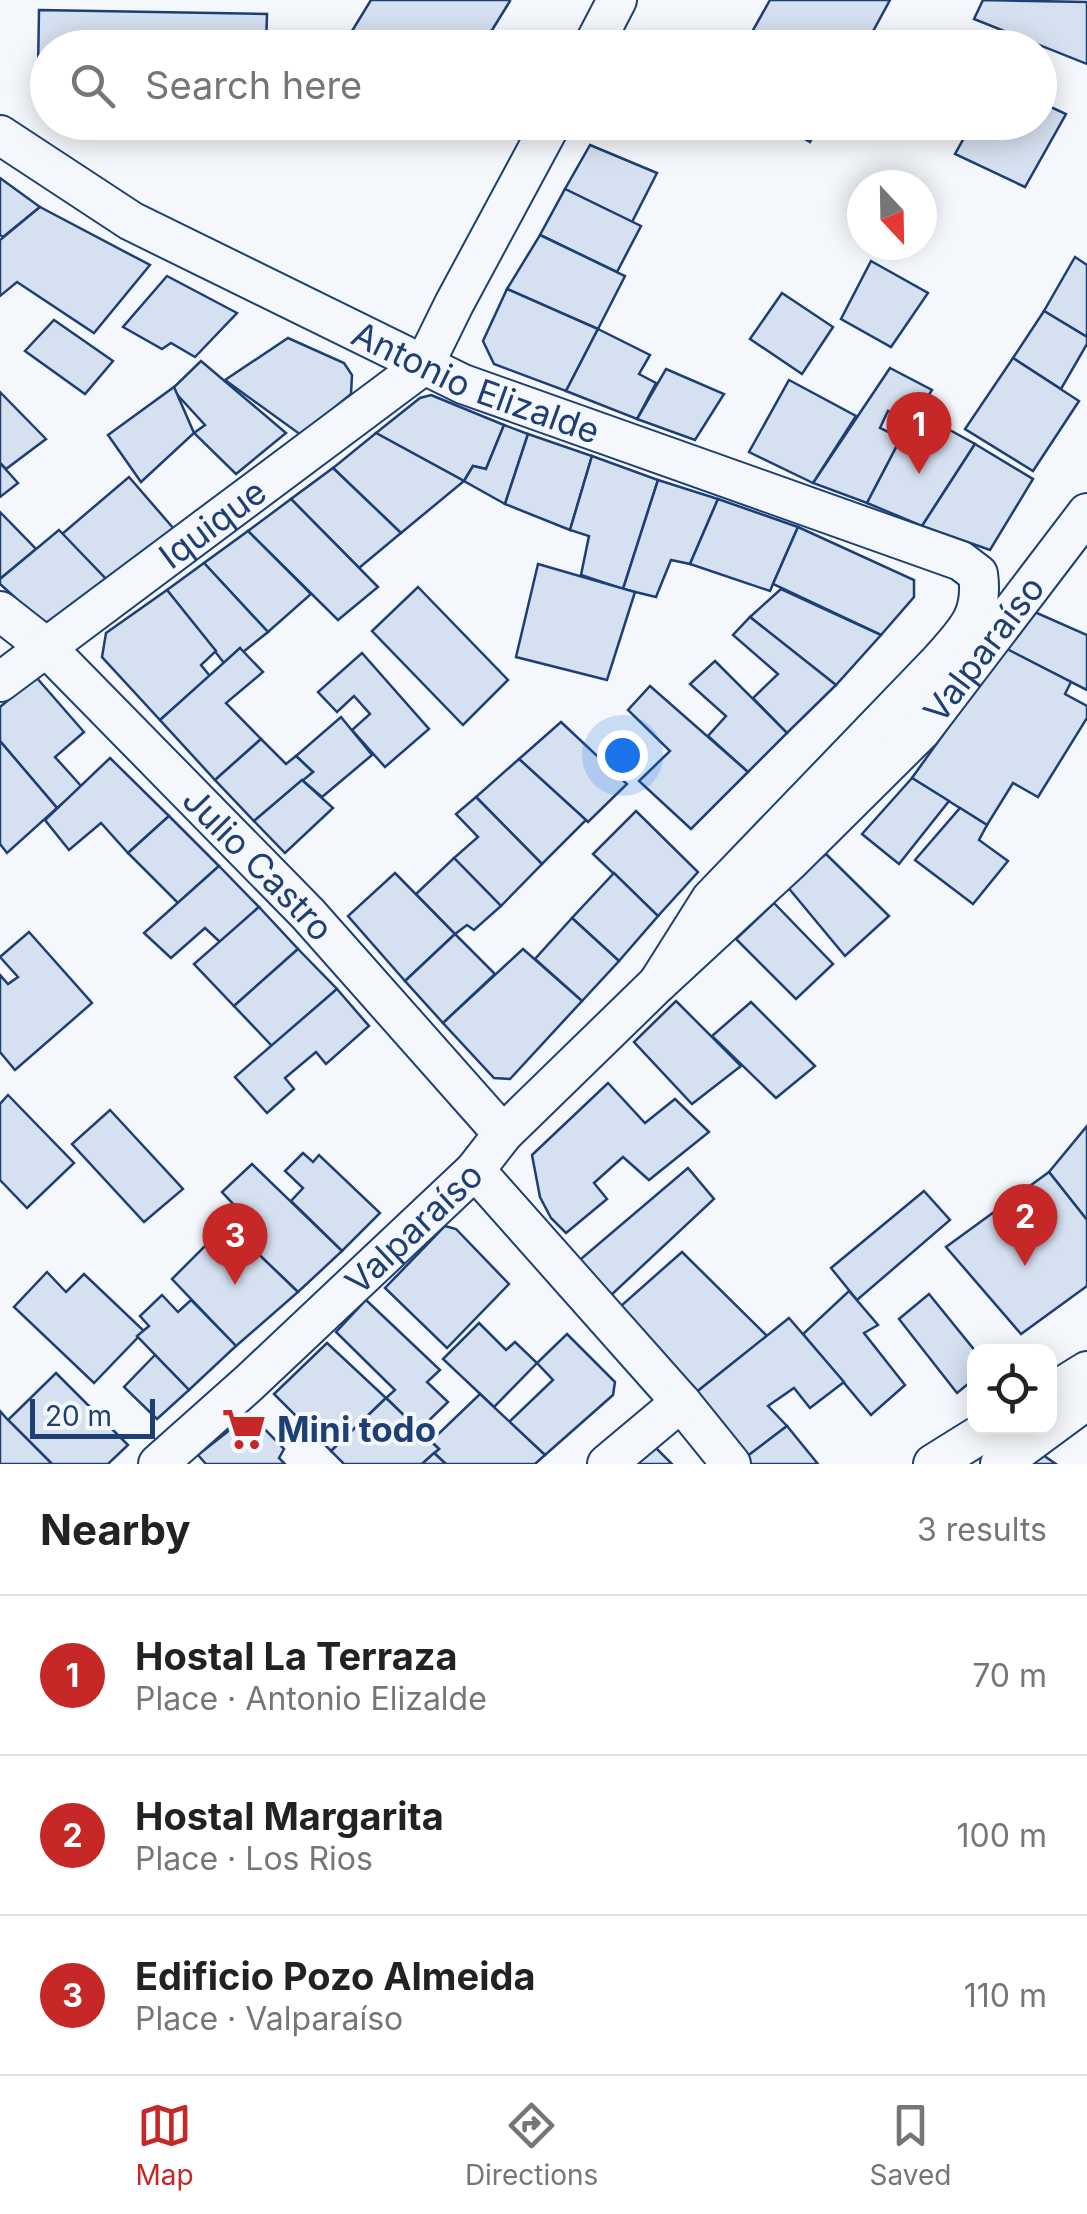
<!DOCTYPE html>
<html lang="en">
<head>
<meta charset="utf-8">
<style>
	:root { --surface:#fff; --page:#f6f6f6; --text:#222; --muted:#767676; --line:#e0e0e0; --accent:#c62828 }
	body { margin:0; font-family:Inter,sans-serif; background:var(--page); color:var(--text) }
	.controls { position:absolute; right:30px; bottom:30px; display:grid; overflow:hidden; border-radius:20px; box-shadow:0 5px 25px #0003 }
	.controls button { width:90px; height:90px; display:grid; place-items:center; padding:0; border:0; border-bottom:2px solid var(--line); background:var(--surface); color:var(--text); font:50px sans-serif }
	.compass { position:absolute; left:847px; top:170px; width:90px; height:90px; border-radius:50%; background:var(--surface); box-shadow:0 5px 25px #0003; rotate:158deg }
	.scale { position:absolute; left:30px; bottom:25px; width:125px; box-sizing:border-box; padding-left:10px; border:5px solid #1d3f73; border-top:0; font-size:28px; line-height:35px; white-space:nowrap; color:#1d3f73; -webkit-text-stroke:8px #f4f7fb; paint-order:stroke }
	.you { position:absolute; left:622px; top:755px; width:35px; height:35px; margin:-25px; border:8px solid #fff; border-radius:50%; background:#1a73e8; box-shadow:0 0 0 15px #1a73e833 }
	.badge { display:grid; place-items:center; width:65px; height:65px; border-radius:50%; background:var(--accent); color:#fff; font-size:32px; font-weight:700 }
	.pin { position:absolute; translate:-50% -82px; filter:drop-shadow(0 2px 5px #0008) }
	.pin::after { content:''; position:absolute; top:52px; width:35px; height:30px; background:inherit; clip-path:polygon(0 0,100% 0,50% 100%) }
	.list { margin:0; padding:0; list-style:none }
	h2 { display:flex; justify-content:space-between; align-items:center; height:130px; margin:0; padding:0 40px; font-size:42px }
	h2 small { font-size:32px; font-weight:400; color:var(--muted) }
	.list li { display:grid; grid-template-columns:65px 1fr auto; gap:30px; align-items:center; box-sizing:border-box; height:160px; padding:0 40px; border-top:2px solid var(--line) }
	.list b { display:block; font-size:38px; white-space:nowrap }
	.list p { margin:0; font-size:32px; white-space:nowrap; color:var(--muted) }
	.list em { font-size:32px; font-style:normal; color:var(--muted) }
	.icon { flex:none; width:55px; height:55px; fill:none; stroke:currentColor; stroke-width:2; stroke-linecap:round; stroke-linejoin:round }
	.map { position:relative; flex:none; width:1087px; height:1464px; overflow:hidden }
	.search { position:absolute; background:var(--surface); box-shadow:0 5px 25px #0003; left:30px; right:30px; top:30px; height:110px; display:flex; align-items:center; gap:25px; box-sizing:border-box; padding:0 35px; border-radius:55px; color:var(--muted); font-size:38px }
	.sheet { height:610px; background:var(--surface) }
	nav { display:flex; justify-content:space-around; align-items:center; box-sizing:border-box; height:140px; border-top:2px solid var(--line); background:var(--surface); font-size:28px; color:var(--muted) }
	nav a { display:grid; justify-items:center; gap:5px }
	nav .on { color:var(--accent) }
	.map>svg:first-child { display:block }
	.building { fill:#d5e0f0; stroke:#1d3f73; stroke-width:2.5 }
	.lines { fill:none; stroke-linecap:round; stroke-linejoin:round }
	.minor-casing { stroke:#1d3f73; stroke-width:42 }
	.minor { stroke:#f4f7fb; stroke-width:38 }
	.labels { text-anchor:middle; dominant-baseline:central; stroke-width:8; stroke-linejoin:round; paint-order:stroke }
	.street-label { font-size:35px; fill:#1d3f73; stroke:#f4f7fb }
	.poi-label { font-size:35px; font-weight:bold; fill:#1d3f73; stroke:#f4f7fb; text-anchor:start }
</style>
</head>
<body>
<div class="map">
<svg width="1087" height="1464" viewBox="0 0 1087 1464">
	<rect width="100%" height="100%" fill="#f4f7fb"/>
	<!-- building -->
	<g class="building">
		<path d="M 371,0 L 509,0 L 510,1 L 481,48 L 349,48 L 344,44 Z"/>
		<path d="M 770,0 L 890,0 L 864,48 L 743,48 Z"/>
		<path d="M 983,0 L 1087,2 L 1087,64 L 974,19 Z"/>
		<path d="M 39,10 L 267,14 L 266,48 L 48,48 L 48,72 L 38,72 Z"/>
		<path d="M 1040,102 L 1066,114 L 1025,187 L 955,154 L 973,122 L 1040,122 Z"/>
		<path d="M 775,122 L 821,122 L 810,142 Z"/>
		<path d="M 590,145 L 657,173 L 632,222 L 565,189 Z"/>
		<path d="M 0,178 L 40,207 L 3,237 L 0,235 Z"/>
		<path d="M 565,189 L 641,226 L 617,272 L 540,235 Z"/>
		<path d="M 40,207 L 150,265 L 94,333 L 17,282 L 0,296 L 0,240 Z"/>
		<path d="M 540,235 L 625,276 L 598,329 L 507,289 Z"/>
		<path d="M 1075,257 L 1087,265 L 1087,337 L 1044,311 Z"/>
		<path d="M 871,261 L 928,293 L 891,347 L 841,319 Z"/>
		<path d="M 167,276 L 237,313 L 195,357 L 171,343 L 162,349 L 123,327 Z"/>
		<path d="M 507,289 L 598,329 L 566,391 L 494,364 L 483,341 Z"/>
		<path d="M 782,293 L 833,327 L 802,374 L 750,339 Z"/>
		<path d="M 1044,311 L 1087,337 L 1087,344 L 1061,389 L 1013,358 Z"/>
		<path d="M 54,320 L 113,361 L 85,394 L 25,351 Z"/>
		<path d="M 598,329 L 650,355 L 639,374 L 656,383 L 637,419 L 566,391 Z"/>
		<path d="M 288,338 L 344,363 L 352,375 L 351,394 L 301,435 L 225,380 Z"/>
		<path d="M 1013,358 L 1079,401 L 1033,471 L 965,429 Z"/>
		<path d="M 201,361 L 286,433 L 236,474 L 194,433 L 205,425 L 172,389 Z"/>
		<path d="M 890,368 L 932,390 L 911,423 L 888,411 L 880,428 L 901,438 L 867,503 L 813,483 Z"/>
		<path d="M 666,369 L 724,394 L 695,440 L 637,419 Z"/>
		<path d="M 789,380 L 856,416 L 813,483 L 749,452 Z"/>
		<path d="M 174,387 L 194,433 L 141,482 L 108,435 Z"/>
		<path d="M 0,392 L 46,439 L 6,469 L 0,463 Z"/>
		<path d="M 431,395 L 504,425 L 486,469 L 473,466 L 464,481 L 376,433 L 420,398 Z"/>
		<path d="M 919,413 L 975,444 L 922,526 L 867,503 L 901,438 Z"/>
		<path d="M 504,425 L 528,434 L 505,504 L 464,481 L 473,466 L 486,469 Z"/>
		<path d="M 376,433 L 464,481 L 401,533 L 333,468 Z"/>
		<path d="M 528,434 L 592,456 L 570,530 L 505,504 Z"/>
		<path d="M 975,444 L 1033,479 L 990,550 L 922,526 Z"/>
		<path d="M 592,456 L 658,480 L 623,589 L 581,575 L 589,536 L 570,530 Z"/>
		<path d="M 0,463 L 18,483 L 0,497 Z"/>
		<path d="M 333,468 L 401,533 L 359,568 L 291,499 Z"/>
		<path d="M 129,477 L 174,529 L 107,580 L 62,534 Z"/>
		<path d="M 658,480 L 718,499 L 690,564 L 671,560 L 656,597 L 623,589 Z"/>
		<path d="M 291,499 L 378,587 L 338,620 L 248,531 Z"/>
		<path d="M 718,499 L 798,527 L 770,591 L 690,564 Z"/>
		<path d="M 0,512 L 36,549 L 0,579 Z"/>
		<path d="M 798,527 L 914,580 L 914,597 L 881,635 L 773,584 Z"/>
		<path d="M 59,530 L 107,580 L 51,623 L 41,621 L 0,584 L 0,579 Z"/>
		<path d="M 248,531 L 311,594 L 268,632 L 204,563 Z"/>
		<path d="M 204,563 L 268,632 L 243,652 L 240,648 L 224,663 L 167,590 Z"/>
		<path d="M 538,564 L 635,592 L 607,680 L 516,657 Z"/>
		<path d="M 418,587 L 508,680 L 463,725 L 372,631 Z"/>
		<path d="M 781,589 L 881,635 L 836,685 L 750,617 Z"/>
		<path d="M 167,590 L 216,651 L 201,665 L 210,676 L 160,720 L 102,657 L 106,633 Z"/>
		<path d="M 1021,606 L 1087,635 L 1087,690 L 996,644 Z"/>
		<path d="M 750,617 L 836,685 L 787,733 L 753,698 L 778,674 L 733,635 Z"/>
		<path d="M 240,648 L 263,672 L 226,703 L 261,739 L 215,780 L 160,720 Z"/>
		<path d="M 1005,648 L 1071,682 L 1065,694 L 1087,706 L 1087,718 L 1038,797 L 1013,783 L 987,825 L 912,778 Z"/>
		<path d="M 362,653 L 429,729 L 385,767 L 352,730 L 370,714 L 354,696 L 337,712 L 318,692 Z"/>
		<path d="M 715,661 L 787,733 L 748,772 L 708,736 L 726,716 L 690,684 Z"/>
		<path d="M 36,677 L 84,732 L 55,757 L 82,787 L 57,808 L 0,741 L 0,707 Z"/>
		<path d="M 650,686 L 748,772 L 691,829 L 639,781 L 670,751 L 628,710 Z"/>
		<path d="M 341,717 L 372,755 L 322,797 L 302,780 L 313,772 L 296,756 Z"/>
		<path d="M 561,722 L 627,784 L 588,822 L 519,759 Z"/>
		<path d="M 261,739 L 286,764 L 296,756 L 313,772 L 254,821 L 215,780 Z"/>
		<path d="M 0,741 L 57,808 L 7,853 L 0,844 Z"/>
		<path d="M 110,758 L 169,816 L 128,853 L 101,823 L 69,850 L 45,820 Z"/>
		<path d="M 519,759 L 586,820 L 542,864 L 476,797 Z"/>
		<path d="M 912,778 L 949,801 L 899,864 L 862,834 Z"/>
		<path d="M 302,780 L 333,808 L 285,853 L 254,821 Z"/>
		<path d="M 476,797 L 542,864 L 501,906 L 454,858 L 478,837 L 456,814 Z"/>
		<path d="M 960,808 L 987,825 L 979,840 L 1008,861 L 973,904 L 915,860 Z"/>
		<path d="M 636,811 L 698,872 L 658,916 L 593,854 Z"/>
		<path d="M 169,816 L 219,866 L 178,903 L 128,853 Z"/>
		<path d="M 826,854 L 889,916 L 845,956 L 786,885 Z"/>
		<path d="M 454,858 L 501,906 L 474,930 L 467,925 L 455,934 L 416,894 Z"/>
		<path d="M 219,866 L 259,907 L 220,942 L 205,928 L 171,958 L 144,933 Z"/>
		<path d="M 395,873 L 455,934 L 405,981 L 348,916 Z"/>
		<path d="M 614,873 L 658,916 L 619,961 L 572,918 Z"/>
		<path d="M 774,903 L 833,964 L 796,999 L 736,939 Z"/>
		<path d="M 259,907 L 298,949 L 234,1006 L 194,964 Z"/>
		<path d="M 572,918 L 619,961 L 582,1001 L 535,959 Z"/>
		<path d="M 29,932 L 92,1003 L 15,1070 L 0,1052 L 0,975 L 8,984 L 18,977 L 0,957 Z"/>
		<path d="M 455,934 L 495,974 L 443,1023 L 405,981 Z"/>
		<path d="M 298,949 L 337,989 L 272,1046 L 234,1006 Z"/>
		<path d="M 523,949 L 582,1001 L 510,1079 L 494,1078 L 443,1023 Z"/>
		<path d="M 337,989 L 369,1026 L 326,1064 L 316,1052 L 285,1078 L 294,1089 L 267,1113 L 235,1077 Z"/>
		<path d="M 676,1001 L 741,1066 L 692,1104 L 634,1042 Z"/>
		<path d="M 751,1002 L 815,1066 L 776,1098 L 712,1036 Z"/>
		<path d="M 608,1083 L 645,1123 L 675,1099 L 709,1132 L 649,1180 L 623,1157 L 594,1183 L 607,1199 L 566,1233 L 551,1218 L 540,1197 L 532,1155 Z"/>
		<path d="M 8,1095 L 74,1163 L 27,1208 L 0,1180 L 0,1104 Z"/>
		<path d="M 110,1110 L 183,1189 L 144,1222 L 72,1144 Z"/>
		<path d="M 1087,1126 L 1087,1220 L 1049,1172 Z"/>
		<path d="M 303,1153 L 313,1162 L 319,1155 L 380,1213 L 342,1251 L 291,1201 L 303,1188 L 285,1171 Z"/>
		<path d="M 252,1164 L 342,1251 L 298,1292 L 221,1218 L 235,1206 L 222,1192 Z"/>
		<path d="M 688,1168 L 714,1199 L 608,1298 L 575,1264 Z"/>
		<path d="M 1049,1172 L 1087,1220 L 1087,1286 L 1021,1334 L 946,1247 Z"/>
		<path d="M 924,1191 L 950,1220 L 857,1300 L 831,1268 Z"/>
		<path d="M 227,1224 L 298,1292 L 236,1346 L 172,1279 Z"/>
		<path d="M 445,1226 L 456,1229 L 509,1284 L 447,1348 L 385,1288 Z"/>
		<path d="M 682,1252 L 767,1336 L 689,1398 L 613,1313 Z"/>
		<path d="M 47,1272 L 66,1292 L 84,1274 L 144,1331 L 94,1383 L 14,1307 Z"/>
		<path d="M 849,1291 L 878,1325 L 864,1333 L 905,1385 L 871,1415 L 803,1334 Z"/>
		<path d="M 929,1294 L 976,1352 L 974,1379 L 957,1393 L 899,1319 Z"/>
		<path d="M 162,1295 L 178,1312 L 191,1300 L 236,1346 L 189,1390 L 137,1336 L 149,1326 L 140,1316 Z"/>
		<path d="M 366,1300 L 440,1370 L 427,1382 L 448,1402 L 419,1430 L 386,1398 L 395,1390 L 336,1332 Z"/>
		<path d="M 789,1318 L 844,1382 L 810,1408 L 794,1388 L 768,1406 L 787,1426 L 741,1461 L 689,1398 Z"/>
		<path d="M 479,1323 L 506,1350 L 515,1342 L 537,1363 L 494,1407 L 443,1359 Z"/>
		<path d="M 567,1334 L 615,1382 L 613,1395 L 545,1455 L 509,1422 L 553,1380 L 537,1363 Z"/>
		<path d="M 327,1343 L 386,1398 L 331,1451 L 274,1394 Z"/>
		<path d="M 155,1355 L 189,1390 L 157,1419 L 124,1387 Z"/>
		<path d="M 56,1373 L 128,1445 L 108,1464 L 52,1464 L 8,1420 Z"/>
		<path d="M 480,1394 L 545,1455 L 535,1464 L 446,1464 L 434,1453 L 439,1449 L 431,1441 Z"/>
		<path d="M 386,1398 L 439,1449 L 422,1464 L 344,1464 L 331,1451 Z"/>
		<path d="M 0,1411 L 8,1420 L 52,1464 L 0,1464 Z"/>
		<path d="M 250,1414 L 284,1449 L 279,1458 L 285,1464 L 206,1464 L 198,1455 Z"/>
		<path d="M 787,1426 L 818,1464 L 743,1464 L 741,1461 Z"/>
		<path d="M 647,1439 L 672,1464 L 620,1464 Z"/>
		<path d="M 434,1453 L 446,1464 L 422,1464 Z"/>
		<path d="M 1040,1453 L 1056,1464 L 1027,1464 Z"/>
	</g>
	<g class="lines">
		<!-- minor casing -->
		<g class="minor-casing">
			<g id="minor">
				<path d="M 592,48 L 617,0"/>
				<path id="s1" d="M 0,135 L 131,221 L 463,384 L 961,561 L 978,574 C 984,617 965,632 939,662 L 711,899 L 658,983"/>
				<path id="s2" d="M 0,611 L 46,647 L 308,914 L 503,1134"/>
				<path id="s3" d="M 0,682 L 424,365 L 454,304 L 552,122"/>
				<path d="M 475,1170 L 681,1402 L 731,1464"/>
				<path d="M 1050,1394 L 1087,1371"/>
				<path id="s4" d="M 158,1464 L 249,1383 L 475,1170 L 503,1134 L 658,983 L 790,861 L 921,731 L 1087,513"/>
				<path d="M 607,1464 L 681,1402"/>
				<path d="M 933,1464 L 994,1426"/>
				<path d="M 1000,1464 L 1087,1400"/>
			</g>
		</g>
		<!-- minor -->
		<use href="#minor" class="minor"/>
	</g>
	<!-- icons -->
	<defs>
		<g id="supermarket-bare" transform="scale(3.45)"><path d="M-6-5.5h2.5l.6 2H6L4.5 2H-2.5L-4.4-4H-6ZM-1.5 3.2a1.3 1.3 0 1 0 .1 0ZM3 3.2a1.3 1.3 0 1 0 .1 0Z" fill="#c62828" stroke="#f4f7fb" stroke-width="2.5" paint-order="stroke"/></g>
	</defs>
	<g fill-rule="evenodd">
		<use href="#supermarket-bare" x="244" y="1429"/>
	</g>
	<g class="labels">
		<!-- street labels -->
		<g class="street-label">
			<text stroke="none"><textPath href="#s1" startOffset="538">Antonio Elizalde</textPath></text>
			<text stroke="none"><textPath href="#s3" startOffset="265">Iquique</textPath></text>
			<text stroke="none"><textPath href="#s4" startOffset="1162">Valparaíso</textPath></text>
			<text stroke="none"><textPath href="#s2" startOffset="362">Julio Castro</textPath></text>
			<text stroke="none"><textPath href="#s4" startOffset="348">Valparaíso</textPath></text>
		</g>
		<!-- poi labels -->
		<g class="poi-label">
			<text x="277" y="1429">Mini todo</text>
		</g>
	</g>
</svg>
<div class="controls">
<button><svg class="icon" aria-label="locate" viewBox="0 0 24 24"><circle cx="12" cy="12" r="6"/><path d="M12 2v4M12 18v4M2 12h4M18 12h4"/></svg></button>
</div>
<svg class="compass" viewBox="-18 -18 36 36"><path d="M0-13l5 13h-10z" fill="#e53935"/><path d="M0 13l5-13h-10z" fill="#767676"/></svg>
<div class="scale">20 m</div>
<div class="you"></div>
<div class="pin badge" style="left:919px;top:474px">1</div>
<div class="pin badge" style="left:1025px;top:1266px">2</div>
<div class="pin badge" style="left:235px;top:1285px">3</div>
<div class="search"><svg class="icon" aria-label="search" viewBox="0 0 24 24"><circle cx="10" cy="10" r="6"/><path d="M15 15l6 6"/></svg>Search here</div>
</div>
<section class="sheet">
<h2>Nearby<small>3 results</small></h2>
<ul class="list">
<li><span class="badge">1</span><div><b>Hostal La Terraza</b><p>Place · Antonio Elizalde</p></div><em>70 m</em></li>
<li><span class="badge">2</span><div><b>Hostal Margarita</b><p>Place · Los Rios</p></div><em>100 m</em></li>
<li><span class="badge">3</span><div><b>Edificio Pozo Almeida</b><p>Place · Valparaíso</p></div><em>110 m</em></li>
</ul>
</section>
<nav>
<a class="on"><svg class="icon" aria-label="map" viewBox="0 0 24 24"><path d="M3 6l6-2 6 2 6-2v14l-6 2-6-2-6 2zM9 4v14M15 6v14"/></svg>Map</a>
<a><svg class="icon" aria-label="directions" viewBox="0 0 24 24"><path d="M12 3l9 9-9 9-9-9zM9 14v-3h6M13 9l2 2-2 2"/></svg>Directions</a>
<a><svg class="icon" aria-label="saved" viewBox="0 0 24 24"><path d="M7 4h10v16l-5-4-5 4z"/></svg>Saved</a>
</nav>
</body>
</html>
